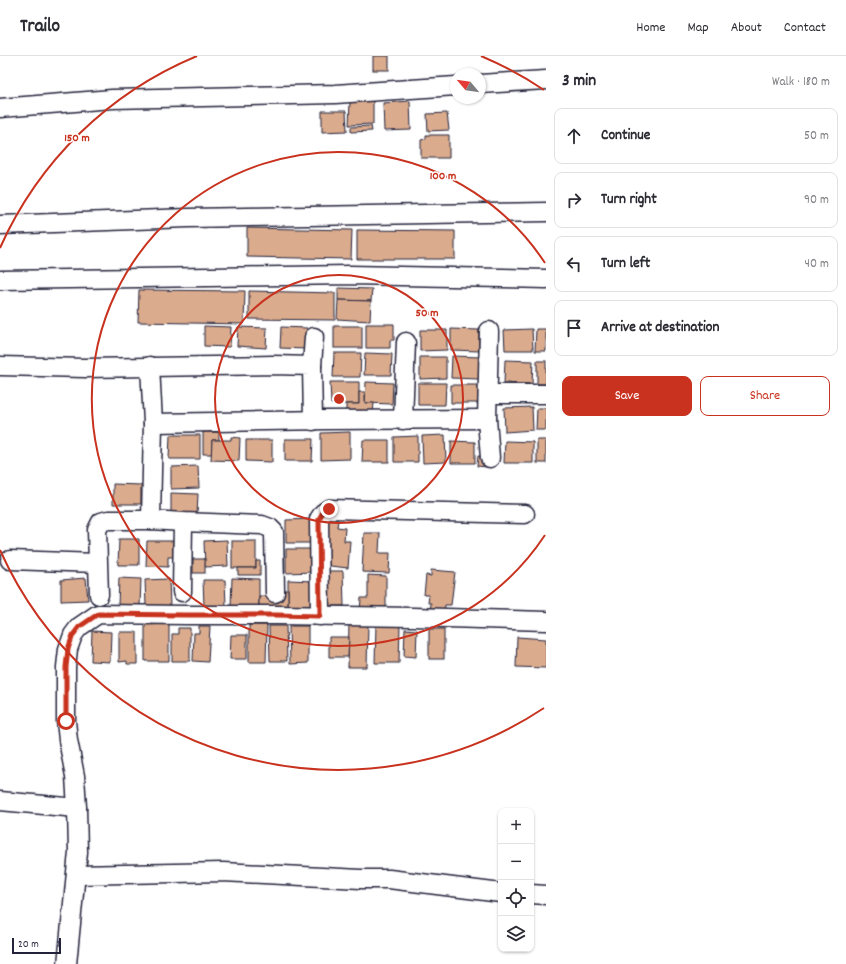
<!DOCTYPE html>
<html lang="en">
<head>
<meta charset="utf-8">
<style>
	:root { --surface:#fff; --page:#f7f7f7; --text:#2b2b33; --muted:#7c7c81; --line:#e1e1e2; --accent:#c8321e }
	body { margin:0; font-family:Dekko,sans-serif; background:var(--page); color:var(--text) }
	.controls { position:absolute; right:12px; bottom:12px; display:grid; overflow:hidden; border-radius:8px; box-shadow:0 1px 3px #0004 }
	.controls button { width:36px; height:36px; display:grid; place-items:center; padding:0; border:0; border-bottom:1px solid var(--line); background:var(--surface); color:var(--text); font:20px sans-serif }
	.compass { position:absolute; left:450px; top:12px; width:36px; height:36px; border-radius:50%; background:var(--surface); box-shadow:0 1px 3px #0004; rotate:299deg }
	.scale { position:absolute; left:12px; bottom:10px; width:49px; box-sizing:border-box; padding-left:4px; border:2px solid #22223b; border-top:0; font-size:11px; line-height:14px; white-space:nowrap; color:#22223b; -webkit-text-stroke:3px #fff; paint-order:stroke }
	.stop { position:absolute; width:12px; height:12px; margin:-9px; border:3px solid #c8321e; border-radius:50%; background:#fff }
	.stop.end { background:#c8321e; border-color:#fff; box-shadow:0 1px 4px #0008 }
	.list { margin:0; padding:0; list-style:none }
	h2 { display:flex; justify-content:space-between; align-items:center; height:52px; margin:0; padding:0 16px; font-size:17px }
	h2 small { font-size:13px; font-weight:400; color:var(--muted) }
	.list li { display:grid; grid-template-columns:26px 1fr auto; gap:12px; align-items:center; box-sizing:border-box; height:56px; margin:0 8px 8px; padding:0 8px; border:1px solid var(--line); border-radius:8px }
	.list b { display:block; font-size:15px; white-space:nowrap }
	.list em { font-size:13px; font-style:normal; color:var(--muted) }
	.actions { display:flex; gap:8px; padding:12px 16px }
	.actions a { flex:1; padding:9px 0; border:1px solid var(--accent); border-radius:8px; text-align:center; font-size:14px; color:var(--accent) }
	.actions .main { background:var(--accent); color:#fff }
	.icon { flex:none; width:22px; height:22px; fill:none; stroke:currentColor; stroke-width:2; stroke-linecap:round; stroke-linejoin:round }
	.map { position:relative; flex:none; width:546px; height:908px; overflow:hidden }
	header { display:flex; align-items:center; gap:24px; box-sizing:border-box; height:56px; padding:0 20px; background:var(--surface); border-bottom:1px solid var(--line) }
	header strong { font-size:19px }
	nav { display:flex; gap:22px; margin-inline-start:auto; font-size:14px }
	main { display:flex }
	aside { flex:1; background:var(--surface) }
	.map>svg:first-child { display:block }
	.building { fill:#dbab8d; stroke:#22223b }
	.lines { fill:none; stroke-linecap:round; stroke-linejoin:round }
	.minor-casing { stroke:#22223b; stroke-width:21 }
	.minor { stroke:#fff; stroke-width:18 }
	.route { stroke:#c8321e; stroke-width:5 }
	.ring { fill:none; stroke:#c8321e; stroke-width:2 }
	.centre { fill:#c8321e; stroke:#fff; stroke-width:2 }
	.ring-label { font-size:12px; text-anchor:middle; font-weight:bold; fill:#c8321e; stroke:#fff; stroke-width:3; stroke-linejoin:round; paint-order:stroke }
</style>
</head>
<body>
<header>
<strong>Trailo</strong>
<nav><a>Home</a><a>Map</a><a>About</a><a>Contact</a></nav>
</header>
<main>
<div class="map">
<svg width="546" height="908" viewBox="0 0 546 908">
	<rect width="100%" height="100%" fill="#fff"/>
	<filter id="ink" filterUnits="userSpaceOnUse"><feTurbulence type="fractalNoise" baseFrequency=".025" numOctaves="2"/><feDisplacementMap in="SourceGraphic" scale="8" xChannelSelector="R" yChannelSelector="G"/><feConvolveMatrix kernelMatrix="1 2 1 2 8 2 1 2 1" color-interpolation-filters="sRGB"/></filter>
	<g filter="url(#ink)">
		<!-- building -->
		<g class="building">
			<rect x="373" y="0" width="16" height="14"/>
			<path d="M 350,45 L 373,45 L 373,68 L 349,69 Z"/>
			<path d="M 410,45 L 411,74 L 384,75 L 383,47 Z"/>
			<path d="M 322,55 L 346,55 L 347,75 L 322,76 Z"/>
			<path d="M 447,57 L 449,74 L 428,75 L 427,58 Z"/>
			<path d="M 371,70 L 372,75 L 351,76 L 351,71 Z"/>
			<path d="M 426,79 L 449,79 L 449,102 L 421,102 L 421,84 L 426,83 Z"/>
			<path d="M 247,172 L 352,174 L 351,203 L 247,201 Z"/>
			<path d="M 357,174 L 455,175 L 455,203 L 357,203 Z"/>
			<path d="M 338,232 L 372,233 L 371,245 L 338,244 Z"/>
			<path d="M 139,234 L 245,235 L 244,268 L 138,266 Z"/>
			<path d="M 249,235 L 335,237 L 335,264 L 249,263 Z"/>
			<path d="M 338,244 L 371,245 L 370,265 L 337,263 Z"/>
			<path d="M 366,268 L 394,268 L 394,284 L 390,284 L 390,292 L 366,292 Z"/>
			<path d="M 204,270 L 231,271 L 230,291 L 204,290 Z"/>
			<rect x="334" y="270" width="28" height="22"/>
			<path d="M 238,271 L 267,272 L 266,292 L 237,290 Z"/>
			<path d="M 281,271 L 307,272 L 306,293 L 280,292 Z"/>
			<path d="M 451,273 L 479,274 L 479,295 L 451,294 Z"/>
			<path d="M 532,273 L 533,294 L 505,294 L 504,274 Z"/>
			<path d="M 536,273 L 546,273 L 546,295 L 535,295 Z"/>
			<path d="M 420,274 L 447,274 L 447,294 L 420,295 Z"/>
			<path d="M 334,297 L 361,297 L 360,321 L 333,321 Z"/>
			<path d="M 365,297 L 392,298 L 391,319 L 364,319 Z"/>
			<path d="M 452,300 L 480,301 L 479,323 L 451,322 Z"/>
			<path d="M 420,301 L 446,301 L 446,322 L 420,323 Z"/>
			<path d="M 505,304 L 533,305 L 532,328 L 504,327 Z"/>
			<rect x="537" y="305" width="9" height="23"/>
			<path d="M 330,326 L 359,326 L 359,348 L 331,348 Z"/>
			<path d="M 366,326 L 393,327 L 392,348 L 365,347 Z"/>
			<path d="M 418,327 L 446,327 L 445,349 L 418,349 Z"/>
			<path d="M 451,329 L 479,329 L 478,347 L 451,347 Z"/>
			<path d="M 359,336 L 365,336 L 365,347 L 374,347 L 373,358 L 346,357 L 346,348 L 359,348 Z"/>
			<path d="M 532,351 L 533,374 L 505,376 L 504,352 Z"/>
			<path d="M 537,352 L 546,352 L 546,374 L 536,374 Z"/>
			<path d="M 203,376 L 219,376 L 219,384 L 212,384 L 212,398 L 203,398 Z"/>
			<path d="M 350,376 L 350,403 L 321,404 L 321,377 Z"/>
			<path d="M 170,379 L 200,379 L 200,403 L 169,403 Z"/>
			<path d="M 445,379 L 446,406 L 423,407 L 422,380 Z"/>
			<path d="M 418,380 L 418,406 L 394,406 L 394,381 Z"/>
			<path d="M 231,381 L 240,382 L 239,405 L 211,404 L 212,384 L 231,384 Z"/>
			<path d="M 285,383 L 313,383 L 312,405 L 285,405 Z"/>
			<path d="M 246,384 L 272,384 L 272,406 L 246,405 Z"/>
			<path d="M 363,384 L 389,384 L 389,406 L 362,406 Z"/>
			<rect x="537" y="384" width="9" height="23"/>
			<path d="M 451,385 L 475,386 L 475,407 L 451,407 Z"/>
			<path d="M 505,385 L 533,386 L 533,407 L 504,407 Z"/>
			<path d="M 478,400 L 488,401 L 487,411 L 477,410 Z"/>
			<path d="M 198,410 L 199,432 L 171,433 L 171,411 Z"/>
			<path d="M 113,428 L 141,429 L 141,448 L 113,448 Z"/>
			<path d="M 171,437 L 198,438 L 197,459 L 171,458 Z"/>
			<path d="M 313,463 L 313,487 L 286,487 L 286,464 Z"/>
			<path d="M 323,464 L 338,464 L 337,471 L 345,472 L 344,485 L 350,485 L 348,512 L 322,509 Z"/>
			<path d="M 364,477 L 380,477 L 379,497 L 390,497 L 389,517 L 362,516 Z"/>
			<path d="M 119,483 L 139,483 L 139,509 L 118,509 Z"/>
			<path d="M 227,484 L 228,510 L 205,511 L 204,485 Z"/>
			<path d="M 147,485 L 173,485 L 173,501 L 168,501 L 168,511 L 146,510 Z"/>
			<rect x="232" y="485" width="24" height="27"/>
			<path d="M 286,493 L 312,493 L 313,516 L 286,517 Z"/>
			<rect x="193" y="503" width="12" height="14"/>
			<path d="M 256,505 L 260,505 L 260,519 L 238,519 L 238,512 L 256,512 Z"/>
			<path d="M 431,514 L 455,516 L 451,549 L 445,549 L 444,558 L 430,557 L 431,547 L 428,547 L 429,539 L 424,539 L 426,519 L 431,520 Z"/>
			<path d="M 322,515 L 343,515 L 344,550 L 323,550 Z"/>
			<path d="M 368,519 L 386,520 L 386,556 L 360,556 L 361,542 L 368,542 Z"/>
			<path d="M 86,522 L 88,544 L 61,545 L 61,524 Z"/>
			<path d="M 119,522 L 141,523 L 140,550 L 118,550 Z"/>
			<path d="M 232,522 L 259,523 L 259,551 L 231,551 Z"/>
			<path d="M 169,523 L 170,550 L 146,550 L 145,524 Z"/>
			<path d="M 203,524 L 225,524 L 226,550 L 204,550 Z"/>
			<path d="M 288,524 L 313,525 L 312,552 L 288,552 Z"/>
			<path d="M 280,534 L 288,534 L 288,555 L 259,554 L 259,540 L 280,540 Z"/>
			<path d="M 349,567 L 368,568 L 367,611 L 348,611 Z"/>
			<path d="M 169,568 L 169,605 L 145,605 L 145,569 Z"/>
			<path d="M 376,568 L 400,568 L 399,607 L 375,607 Z"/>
			<path d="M 249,569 L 267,569 L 266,606 L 249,606 Z"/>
			<path d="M 199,570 L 210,570 L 208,606 L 193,605 L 194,577 L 199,577 Z"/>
			<path d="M 269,570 L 286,570 L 287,605 L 270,605 Z"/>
			<path d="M 289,570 L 308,570 L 308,607 L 290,608 Z"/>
			<path d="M 178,572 L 190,572 L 190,605 L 172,605 L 172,578 L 178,578 Z"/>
			<path d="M 405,573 L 417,574 L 416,601 L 404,600 Z"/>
			<rect x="429" y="573" width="15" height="30"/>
			<path d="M 92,575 L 111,576 L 110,606 L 91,605 Z"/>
			<path d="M 119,576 L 137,576 L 137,608 L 127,608 L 127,605 L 119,606 Z"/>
			<path d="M 231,579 L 247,579 L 247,603 L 230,603 Z"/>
			<path d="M 329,581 L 349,581 L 348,601 L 329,601 Z"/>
			<path d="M 517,581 L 546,583 L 546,612 L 516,611 Z"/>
		</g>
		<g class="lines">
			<!-- minor casing -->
			<g class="minor-casing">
				<g id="minor">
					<path d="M 480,28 L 546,24"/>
					<path d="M 0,52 L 112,43 L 335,38 L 456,30"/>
					<path d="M 0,169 L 188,162 L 546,156"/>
					<path d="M 0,224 L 350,219 L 546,223"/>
					<path d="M 489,275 L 487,363 L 490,402"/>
					<path d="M 0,310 L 85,312 L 273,309 L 312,310 L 313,365"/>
					<path d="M 150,310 L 153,367 L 151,464"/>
					<path d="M 312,310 L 314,281"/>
					<path d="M 488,338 L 546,338"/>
					<path d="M 403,364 L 406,286"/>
					<path d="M 153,367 L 327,364 L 487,363"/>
					<path d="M 10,504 L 97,507"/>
					<path d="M 182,536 L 183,466"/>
					<path d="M 99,539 L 97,474 L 101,466 L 108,464 L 151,464 L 183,466 L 262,469 L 270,472 L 274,476 L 275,537"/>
					<path d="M 320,560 L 319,463 L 323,457 L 329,453 L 525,458"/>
					<path d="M 0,745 L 77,752"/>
					<path d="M 76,819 L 223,816 L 361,823 L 389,823 L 501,837"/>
					<path d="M 531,838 L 546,839"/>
					<path d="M 67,908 L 78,796 L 77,752 L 75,720 L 68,684 L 66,665 L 66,611 L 68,593 L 73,579 L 79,571 L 98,558 L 186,559 L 277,559 L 413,561 L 546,565"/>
				</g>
			</g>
			<!-- minor -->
			<use href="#minor" class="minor"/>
		</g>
	</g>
	<g class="lines" filter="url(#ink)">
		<!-- route -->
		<path class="route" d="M 66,665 L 66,611 L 68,593 L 73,579 L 79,571 L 98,558 L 186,559 L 276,559 L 320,560 L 319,463 L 323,456 L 329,453"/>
	</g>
	<!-- distance rings -->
	<g class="ring">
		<circle cx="339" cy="343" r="124"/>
		<path d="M545 479A247 247 0 1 1 545 207"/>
		<path d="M544 652A371 371 0 0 1 0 494M0 192A371 371 0 0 1 197 0M481 0A371 371 0 0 1 544 34"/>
	</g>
	<circle cx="339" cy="343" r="6" class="centre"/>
	<g class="ring-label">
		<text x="77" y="85">150 m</text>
		<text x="443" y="123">100 m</text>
		<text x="427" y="260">50 m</text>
	</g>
</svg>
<div class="controls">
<button>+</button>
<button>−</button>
<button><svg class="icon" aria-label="locate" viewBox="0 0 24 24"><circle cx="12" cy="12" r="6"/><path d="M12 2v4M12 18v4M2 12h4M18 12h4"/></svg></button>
<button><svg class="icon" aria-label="layers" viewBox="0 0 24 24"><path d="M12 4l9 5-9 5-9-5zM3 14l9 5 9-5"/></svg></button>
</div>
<svg class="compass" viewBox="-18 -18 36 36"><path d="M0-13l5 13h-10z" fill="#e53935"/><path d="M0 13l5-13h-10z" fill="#7c7c81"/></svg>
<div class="scale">20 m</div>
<div class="stop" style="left:66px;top:665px"></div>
<div class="stop end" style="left:329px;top:453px"></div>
</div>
<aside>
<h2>3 min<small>Walk · 180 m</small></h2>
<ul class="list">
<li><svg class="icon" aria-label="ahead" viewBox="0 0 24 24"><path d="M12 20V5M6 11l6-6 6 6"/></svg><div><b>Continue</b></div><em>50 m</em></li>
<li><svg class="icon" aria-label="right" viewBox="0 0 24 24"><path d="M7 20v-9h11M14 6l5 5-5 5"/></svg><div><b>Turn right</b></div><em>90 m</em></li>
<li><svg class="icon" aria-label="left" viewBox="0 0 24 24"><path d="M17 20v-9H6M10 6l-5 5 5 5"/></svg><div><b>Turn left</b></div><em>40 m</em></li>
<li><svg class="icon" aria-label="arrive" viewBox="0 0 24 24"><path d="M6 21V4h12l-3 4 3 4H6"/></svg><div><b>Arrive at destination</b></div></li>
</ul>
<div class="actions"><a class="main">Save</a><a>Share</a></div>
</aside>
</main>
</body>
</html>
